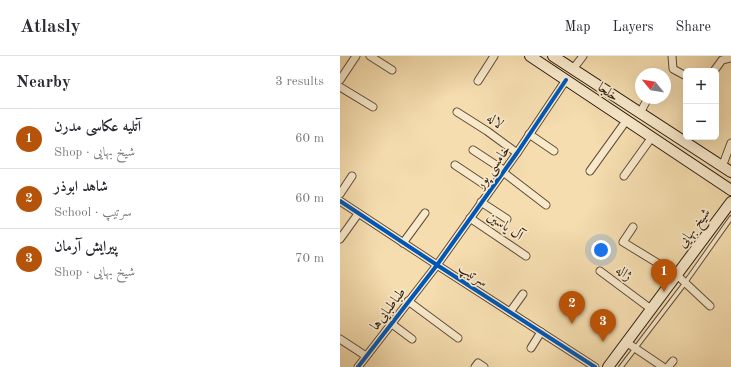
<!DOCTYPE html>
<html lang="en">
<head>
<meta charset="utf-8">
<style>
	:root { --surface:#fff; --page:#f2f2f3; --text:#2b2b33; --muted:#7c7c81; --line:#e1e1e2; --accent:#b45309 }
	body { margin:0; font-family:"Old Standard TT",Amiri,serif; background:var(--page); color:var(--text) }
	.controls { position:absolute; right:12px; top:12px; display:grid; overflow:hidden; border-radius:6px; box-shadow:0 4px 16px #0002 }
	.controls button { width:36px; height:36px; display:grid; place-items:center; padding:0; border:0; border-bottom:1px solid var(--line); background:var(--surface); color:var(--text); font:20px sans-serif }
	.compass { position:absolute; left:295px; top:12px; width:36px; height:36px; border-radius:50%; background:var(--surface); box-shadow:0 4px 16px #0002; rotate:300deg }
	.you { position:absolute; left:261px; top:194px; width:14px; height:14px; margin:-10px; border:3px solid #fff; border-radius:50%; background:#1a73e8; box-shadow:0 0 0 6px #1a73e833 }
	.badge { display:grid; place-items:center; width:26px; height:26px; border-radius:50%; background:var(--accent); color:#fff; font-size:13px; font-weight:700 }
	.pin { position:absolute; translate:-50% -33px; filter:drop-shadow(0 1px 2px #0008) }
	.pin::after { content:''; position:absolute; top:21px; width:14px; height:12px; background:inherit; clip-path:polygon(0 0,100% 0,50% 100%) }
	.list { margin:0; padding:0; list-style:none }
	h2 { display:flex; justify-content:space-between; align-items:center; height:52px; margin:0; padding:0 16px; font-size:17px }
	h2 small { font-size:13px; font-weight:400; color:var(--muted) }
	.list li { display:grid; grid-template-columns:26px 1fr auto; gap:12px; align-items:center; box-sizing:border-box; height:60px; padding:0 16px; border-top:1px solid var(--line) }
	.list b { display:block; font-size:15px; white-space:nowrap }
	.list p { margin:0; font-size:13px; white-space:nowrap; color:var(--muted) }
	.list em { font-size:13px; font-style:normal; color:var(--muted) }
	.map { position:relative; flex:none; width:391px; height:311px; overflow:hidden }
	header { display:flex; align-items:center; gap:24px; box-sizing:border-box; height:56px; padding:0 20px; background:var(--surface); border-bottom:1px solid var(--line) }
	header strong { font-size:19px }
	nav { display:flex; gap:22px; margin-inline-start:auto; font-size:14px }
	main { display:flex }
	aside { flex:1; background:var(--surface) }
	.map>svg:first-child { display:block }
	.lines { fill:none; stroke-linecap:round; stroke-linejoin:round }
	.service-casing { stroke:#5f4c38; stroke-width:5.5 }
	.minor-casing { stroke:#5f4c38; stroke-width:9 }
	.secondary-casing { stroke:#2d1b11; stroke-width:12 }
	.service { stroke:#f8e9cb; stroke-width:3.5 }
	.minor { stroke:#f8e9cb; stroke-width:7 }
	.secondary { stroke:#f8e9cb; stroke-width:10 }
	.cycleway-casing { stroke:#f8e9cb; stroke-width:6 }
	.cycleway { stroke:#0057b8; stroke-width:4 }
	.labels { text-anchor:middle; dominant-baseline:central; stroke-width:3.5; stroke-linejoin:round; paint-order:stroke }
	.street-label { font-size:14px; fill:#2d1b11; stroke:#f8e9cb }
</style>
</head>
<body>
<header>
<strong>Atlasly</strong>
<nav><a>Map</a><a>Layers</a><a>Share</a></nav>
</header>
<main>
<aside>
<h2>Nearby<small>3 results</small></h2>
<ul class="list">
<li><span class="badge">1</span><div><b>آتلیه عکاسی مدرن</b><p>Shop · شیخ بهایی</p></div><em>60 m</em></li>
<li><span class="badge">2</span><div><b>شاهد ابوذر</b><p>School · سرتیپ</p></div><em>60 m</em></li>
<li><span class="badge">3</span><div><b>پیرایش آرمان</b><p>Shop · شیخ بهایی</p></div><em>70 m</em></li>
</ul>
</aside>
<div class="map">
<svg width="391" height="311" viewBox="0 0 391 311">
	<rect width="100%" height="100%" fill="#f5ddaf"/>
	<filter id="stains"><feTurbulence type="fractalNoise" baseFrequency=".005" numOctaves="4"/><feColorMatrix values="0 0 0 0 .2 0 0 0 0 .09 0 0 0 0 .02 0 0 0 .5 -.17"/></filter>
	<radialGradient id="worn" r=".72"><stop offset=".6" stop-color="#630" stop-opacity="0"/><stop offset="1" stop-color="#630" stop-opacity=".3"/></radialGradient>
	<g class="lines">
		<!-- service casing -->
		<g class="service-casing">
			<path id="service" d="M 281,311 L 345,227 L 391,162"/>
		</g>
		<!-- minor casing -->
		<g class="minor-casing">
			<g id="minor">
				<path d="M 30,0 L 52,14"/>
				<path d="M 332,0 L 333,13 L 346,20"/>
				<path d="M 233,13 L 243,0"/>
				<path d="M 374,15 L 382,4 L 391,2"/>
				<path d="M 0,24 L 16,0"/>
				<path d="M 138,25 L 154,0"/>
				<path d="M 0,31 L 33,51"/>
				<path d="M 117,56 L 147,75 L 177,97"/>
				<path d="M 300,57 L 308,42"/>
				<path d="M 189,78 L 214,95"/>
				<path d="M 133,94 L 162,113 L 163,116 L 206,149"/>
				<path d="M 115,109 L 151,133"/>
				<path d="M 382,111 L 391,87"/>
				<path d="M 250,115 L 286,65"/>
				<path d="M 284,120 L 312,81"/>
				<path d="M 0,138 L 12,120"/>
				<path d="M 0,145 L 97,209 L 255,311"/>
				<path d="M 141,146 L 167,163"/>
				<path d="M 130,162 L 186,200"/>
				<path d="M 293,171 L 283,186 L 337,219 L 370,250"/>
				<path d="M 0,183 L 18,158"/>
				<path d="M 63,187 L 85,157"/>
				<path d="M 260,215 L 311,253"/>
				<path d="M 68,245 L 118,282"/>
				<path d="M 170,256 L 183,238"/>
				<path d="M 52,268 L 72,283"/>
				<path d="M 0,283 L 26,300"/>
				<path d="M 286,286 L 323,311"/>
				<path d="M 191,292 L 201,276"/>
				<path d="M 18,311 L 97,209 L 177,97 L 226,24"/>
				<path d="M 135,311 L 138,307 L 144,311"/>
				<path d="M 328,311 L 333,305"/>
			</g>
		</g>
		<!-- secondary casing -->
		<g class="secondary-casing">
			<g id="secondary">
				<path d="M 190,0 L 391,134"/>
				<path d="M 213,0 L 391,116"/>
				<path d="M 268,311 L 391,146"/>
			</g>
		</g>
		<!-- service -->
		<use href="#service" class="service"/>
		<!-- minor -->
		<use href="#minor" class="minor"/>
		<!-- secondary -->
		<use href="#secondary" class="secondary"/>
		<!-- cycleway casing -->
		<g class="cycleway-casing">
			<g id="cycleway">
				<path d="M 0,145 L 97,209 L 255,311"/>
				<path d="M 18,311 L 97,209 L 177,97 L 226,24"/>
			</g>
		</g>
		<!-- cycleway -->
		<use href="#cycleway" class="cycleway"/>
	</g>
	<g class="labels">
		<!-- street labels -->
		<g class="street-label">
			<text transform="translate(268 36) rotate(34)">خلجا</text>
			<text transform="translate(155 65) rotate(35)">لاله</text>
			<text transform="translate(153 111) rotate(-55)">خامسی پور</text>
			<text transform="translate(165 170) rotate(34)">آل یاسین</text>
			<text transform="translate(354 172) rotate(-53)">شیخ بهایی</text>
			<text transform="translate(284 217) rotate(36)">ژاله</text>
			<text transform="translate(133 219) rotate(33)">سرتیپ</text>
			<text transform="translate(48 253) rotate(-53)">طباطبایی‌ها</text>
		</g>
	</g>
	<rect width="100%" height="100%" filter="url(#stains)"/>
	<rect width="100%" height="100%" fill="url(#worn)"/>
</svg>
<div class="controls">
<button>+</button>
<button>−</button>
</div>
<svg class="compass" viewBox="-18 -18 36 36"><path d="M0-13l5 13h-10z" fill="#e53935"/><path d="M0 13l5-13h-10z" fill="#7c7c81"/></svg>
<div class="you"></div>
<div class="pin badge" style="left:324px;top:236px">1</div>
<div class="pin badge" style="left:232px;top:268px">2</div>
<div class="pin badge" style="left:263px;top:286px">3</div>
</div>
</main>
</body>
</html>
